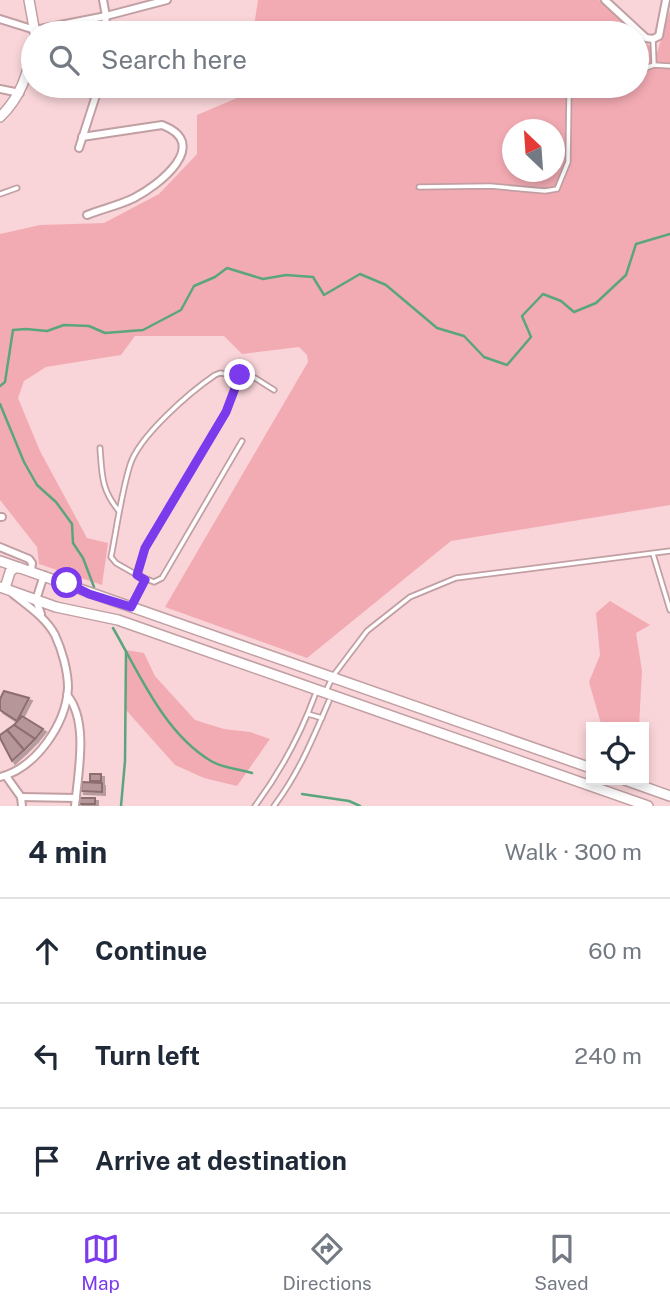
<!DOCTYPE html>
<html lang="en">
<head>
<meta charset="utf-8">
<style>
	:root { --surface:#fff; --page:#f6f6f7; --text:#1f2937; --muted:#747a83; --line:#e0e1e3; --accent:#7c3aed }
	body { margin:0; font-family:"Public Sans",sans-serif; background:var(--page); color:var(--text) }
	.controls { position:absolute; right:21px; bottom:21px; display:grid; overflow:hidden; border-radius:0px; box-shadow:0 4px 10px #0003 }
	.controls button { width:63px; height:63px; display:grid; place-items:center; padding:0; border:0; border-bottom:2px solid var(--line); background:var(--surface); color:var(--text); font:35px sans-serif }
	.compass { position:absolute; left:502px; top:119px; width:63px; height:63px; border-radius:50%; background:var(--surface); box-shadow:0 4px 10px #0003; rotate:335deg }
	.stop { position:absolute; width:21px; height:21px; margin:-16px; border:5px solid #7c3aed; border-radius:50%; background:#fff }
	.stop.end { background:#7c3aed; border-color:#fff; box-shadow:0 2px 7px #0008 }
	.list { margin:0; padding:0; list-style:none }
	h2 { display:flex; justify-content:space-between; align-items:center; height:91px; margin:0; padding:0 28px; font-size:30px }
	h2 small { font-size:23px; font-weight:400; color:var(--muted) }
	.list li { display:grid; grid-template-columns:46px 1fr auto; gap:21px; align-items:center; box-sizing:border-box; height:105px; padding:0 28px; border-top:2px solid var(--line) }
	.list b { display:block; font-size:26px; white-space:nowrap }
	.list em { font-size:23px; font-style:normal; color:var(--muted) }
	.icon { flex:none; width:38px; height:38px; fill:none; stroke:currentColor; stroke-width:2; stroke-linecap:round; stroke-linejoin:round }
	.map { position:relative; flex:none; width:670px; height:806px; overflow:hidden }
	.search { position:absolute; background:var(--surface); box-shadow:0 4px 10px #0003; left:21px; right:21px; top:21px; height:77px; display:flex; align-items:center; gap:18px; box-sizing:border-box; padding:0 24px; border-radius:38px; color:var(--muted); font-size:26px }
	.sheet { height:406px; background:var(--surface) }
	nav { display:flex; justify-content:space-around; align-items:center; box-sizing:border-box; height:98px; border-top:2px solid var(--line); background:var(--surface); font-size:19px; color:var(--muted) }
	nav a { display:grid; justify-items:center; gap:4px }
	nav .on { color:var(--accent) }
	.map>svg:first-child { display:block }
	.green { fill:#f3abb3; fill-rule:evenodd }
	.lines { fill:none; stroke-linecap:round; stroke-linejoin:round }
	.stream { stroke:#5ba57e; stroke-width:2.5 }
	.building { fill:#b79699; stroke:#8c6d70; stroke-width:2; filter:url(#shadow) }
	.lane-casing { stroke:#c19fa3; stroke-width:7 }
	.street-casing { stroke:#c19fa3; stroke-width:10 }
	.secondary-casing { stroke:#c19fa3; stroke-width:12 }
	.lane { stroke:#fff; stroke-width:3.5 }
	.street { stroke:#fff; stroke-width:6 }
	.secondary { stroke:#fff; stroke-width:9 }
	.route { stroke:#7c3aed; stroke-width:9 }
</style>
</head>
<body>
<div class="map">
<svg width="670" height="806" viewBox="0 0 670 806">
	<defs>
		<filter id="shadow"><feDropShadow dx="3" dy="3" stdDeviation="0" flood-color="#0004"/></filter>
	</defs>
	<rect width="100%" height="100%" fill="#f9d5d9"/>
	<!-- green -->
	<g class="green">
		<path d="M 258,0 L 599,0 L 636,33 L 253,33 Z"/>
		<path d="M 670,10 L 670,505 L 451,541 L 307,658 L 165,607 L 308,362 L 307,355 L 299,347 L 242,354 L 224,336 L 135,336 L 121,355 L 46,367 L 24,381 L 18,398 L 40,451 L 87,538 L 108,543 L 102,585 L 39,564 L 37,547 L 0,500 L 0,234 L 40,225 L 104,223 L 159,194 L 197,154 L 197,115 L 244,95 L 246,86 L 637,86 L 637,34 L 657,53 ZM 512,130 L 554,130 L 554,172 L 512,172 Z"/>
		<path d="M 610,601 L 650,625 L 636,633 L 642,671 L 639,727 L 602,727 L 589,682 L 600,655 L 596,613 Z"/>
		<path d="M 126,650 L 144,653 L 155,676 L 195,720 L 224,729 L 250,732 L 270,739 L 237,786 L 204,778 L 175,765 L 126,710 Z"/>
	</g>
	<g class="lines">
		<!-- stream -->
		<g class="stream">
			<path d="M 0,386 L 5,382 L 13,330 L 26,329 L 47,331 L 64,325 L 89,326 L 105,333 L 143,330 L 181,310 L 194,286 L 215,277 L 227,268 L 263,279 L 286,275 L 313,277 L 324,295 L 360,274 L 386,285 L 437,328 L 464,336 L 484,357 L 507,365 L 531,337 L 522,316 L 543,294 L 561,301 L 574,312 L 596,303 L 626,275 L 636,244 L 670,234"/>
			<path d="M 0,404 L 24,462 L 37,485 L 56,502 L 72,524 L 73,543 L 83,558 L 94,587"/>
			<path d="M 113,628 C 139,673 164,733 211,761 C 222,768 239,769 252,773"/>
			<path d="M 302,794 L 349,801 L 360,806"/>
			<path d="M 121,806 L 125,761 L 126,652"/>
		</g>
	</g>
	<!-- building -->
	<g class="building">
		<path d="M 4,691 L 29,698 L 17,721 L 0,710 L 0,699 Z"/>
		<path d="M 22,716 L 43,729 L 35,739 L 14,725 Z"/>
		<path d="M 14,725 L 35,739 L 24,750 L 7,730 Z"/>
		<path d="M 7,730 L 24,750 L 12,761 L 0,738 L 0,735 Z"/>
		<rect x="90" y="774" width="11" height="7"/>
		<path d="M 82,782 L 102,783 L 102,792 L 81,791 Z"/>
		<rect x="79" y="798" width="16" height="6"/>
	</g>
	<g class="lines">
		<!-- lane casing -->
		<g class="lane-casing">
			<g id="lane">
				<path d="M 653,39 L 654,65"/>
				<path d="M 637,71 L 654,65 L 670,66"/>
				<path d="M 419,187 L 490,186 L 545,191 L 557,189 L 568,162 L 569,93 L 575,86"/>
				<path d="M 0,194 L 17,188"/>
				<path d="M 240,375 L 226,412 L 145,548 L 137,575 L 154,582 L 162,578 L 242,441"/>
				<path d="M 100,448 C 102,474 101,490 119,511"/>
				<path d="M 653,554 L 670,610"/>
				<path d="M 137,575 L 116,563 L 111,557 C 117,527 121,494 130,465 C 139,436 190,392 215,375 L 220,373 L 255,378 L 274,390"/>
				<path d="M 132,606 L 145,580"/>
				<path d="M 326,691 L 333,676 L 367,631 L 410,597 L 456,578 L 670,551"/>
				<path d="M 308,714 L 322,718"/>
				<path d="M 255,806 C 281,771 300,736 315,695"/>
				<path d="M 274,806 C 299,773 313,738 329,701"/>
			</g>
		</g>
		<!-- street casing -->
		<g class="street-casing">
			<g id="street">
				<path d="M 103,0 L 106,16 L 104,33"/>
				<path d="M 605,0 L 646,38 L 653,39 L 659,36 L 666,0"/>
				<path d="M 0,19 L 35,30 L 106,16 L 167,0"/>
				<path d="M 0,89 L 20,93"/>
				<path d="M 82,137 L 162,125 C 212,144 159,185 134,198 C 120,205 102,209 87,215"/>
				<path d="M 79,148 L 99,86"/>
				<path d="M 0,517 L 2,517"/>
				<path d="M 0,547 L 29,559 L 32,563 L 31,571"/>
				<path d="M 41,614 L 36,600 L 44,575"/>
				<path d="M 67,695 C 89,721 78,773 75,806"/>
				<path d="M 6,776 L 21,797 L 22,806"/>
				<path d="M 0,777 C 36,768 66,724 68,688 C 68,671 62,650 55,635 C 46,618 28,606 13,594"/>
				<path d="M 21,797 L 76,798"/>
			</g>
		</g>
		<!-- secondary casing -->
		<g class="secondary-casing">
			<g id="secondary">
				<path d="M 29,0 L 35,33"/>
				<path d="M 0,117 C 21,97 29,72 33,44"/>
				<path d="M 0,561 L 591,768"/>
				<path d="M 0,587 L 56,607 L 118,620 L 648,806"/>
				<path d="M 5,588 L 10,572 L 14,568 L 20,568"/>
				<path d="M 625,780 L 670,796"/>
			</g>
		</g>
		<!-- lane -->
		<use href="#lane" class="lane"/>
		<!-- street -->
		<use href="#street" class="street"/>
		<!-- secondary -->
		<use href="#secondary" class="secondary"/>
	</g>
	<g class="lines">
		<!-- route -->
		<path class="route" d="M 67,583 L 89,594 L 131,607 L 145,580 L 137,575 L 145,548 L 226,412 L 240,375"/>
	</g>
</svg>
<div class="controls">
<button><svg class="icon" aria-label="locate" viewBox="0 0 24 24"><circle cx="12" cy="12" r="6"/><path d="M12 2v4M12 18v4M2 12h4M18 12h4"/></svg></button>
</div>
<svg class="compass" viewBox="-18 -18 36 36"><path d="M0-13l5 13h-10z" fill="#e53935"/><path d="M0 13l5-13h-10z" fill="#747a83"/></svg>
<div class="stop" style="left:67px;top:583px"></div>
<div class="stop end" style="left:240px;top:375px"></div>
<div class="search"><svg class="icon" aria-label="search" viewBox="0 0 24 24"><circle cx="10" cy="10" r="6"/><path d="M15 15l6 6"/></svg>Search here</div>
</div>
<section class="sheet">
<h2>4 min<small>Walk · 300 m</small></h2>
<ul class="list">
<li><svg class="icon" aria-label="ahead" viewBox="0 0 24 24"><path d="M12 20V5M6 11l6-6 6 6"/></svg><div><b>Continue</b></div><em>60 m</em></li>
<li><svg class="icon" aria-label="left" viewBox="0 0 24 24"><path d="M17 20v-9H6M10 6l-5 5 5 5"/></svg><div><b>Turn left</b></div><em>240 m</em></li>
<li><svg class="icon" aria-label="arrive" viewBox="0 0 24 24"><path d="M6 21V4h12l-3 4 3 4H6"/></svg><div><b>Arrive at destination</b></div></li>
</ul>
</section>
<nav>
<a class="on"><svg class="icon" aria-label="map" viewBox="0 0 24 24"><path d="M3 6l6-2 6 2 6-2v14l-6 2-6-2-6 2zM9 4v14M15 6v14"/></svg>Map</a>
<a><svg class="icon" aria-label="directions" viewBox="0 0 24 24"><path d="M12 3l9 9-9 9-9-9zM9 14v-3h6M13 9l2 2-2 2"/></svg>Directions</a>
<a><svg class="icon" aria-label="saved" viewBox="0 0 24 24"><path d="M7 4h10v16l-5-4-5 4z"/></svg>Saved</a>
</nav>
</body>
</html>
